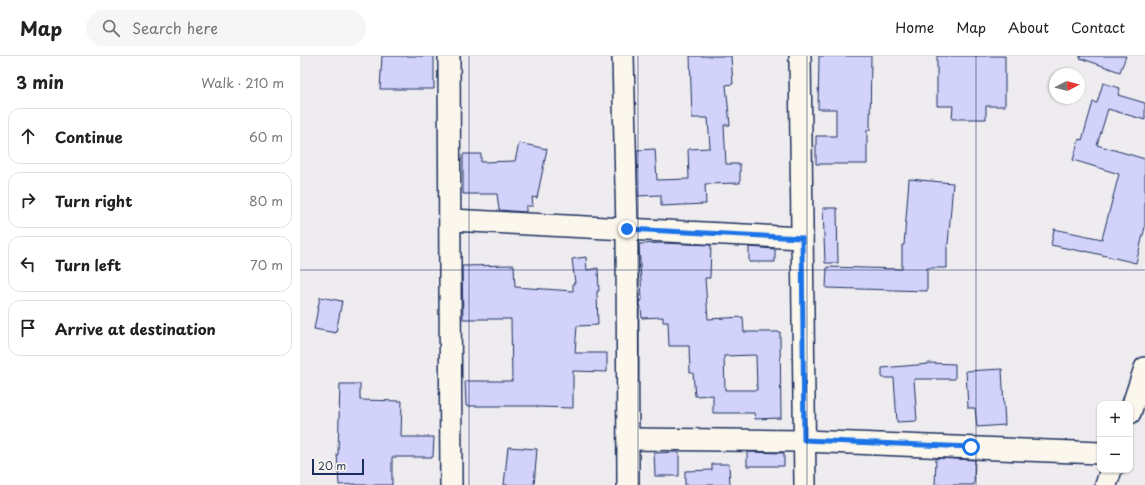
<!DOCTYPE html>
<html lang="en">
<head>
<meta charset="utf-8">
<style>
	:root { --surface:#fff; --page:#f6f6f6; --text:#222; --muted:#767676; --line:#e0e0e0 }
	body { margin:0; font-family:"Playpen Sans",sans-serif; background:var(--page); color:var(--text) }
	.controls { position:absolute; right:12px; bottom:12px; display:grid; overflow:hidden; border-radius:8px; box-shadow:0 1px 3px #0004 }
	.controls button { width:36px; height:36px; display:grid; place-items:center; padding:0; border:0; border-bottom:1px solid var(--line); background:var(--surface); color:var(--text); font:20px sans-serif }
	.compass { position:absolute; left:749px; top:12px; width:36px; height:36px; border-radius:50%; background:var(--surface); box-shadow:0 1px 3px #0004; rotate:83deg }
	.scale { position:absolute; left:12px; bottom:10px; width:52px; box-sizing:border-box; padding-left:4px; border:2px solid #1b2f5e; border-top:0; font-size:11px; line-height:14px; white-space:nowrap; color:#1b2f5e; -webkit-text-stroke:3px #fbf7ec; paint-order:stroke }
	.stop { position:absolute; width:12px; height:12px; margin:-9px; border:3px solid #1a73e8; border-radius:50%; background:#fff }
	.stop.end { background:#1a73e8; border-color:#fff; box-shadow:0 1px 4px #0008 }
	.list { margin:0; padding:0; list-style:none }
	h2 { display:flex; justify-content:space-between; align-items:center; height:52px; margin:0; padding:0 16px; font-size:17px }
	h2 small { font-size:13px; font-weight:400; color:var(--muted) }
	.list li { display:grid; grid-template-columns:26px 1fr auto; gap:12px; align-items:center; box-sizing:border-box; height:56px; margin:0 8px 8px; padding:0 8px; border:1px solid var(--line); border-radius:12px }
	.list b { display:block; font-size:15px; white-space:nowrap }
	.list em { font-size:13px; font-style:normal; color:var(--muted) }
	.icon { flex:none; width:22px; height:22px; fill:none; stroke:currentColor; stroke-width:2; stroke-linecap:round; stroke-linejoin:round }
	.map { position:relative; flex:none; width:845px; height:429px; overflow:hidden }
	header { display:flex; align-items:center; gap:24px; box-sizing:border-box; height:56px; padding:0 20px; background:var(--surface); border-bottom:1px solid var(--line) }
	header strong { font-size:19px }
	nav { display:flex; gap:22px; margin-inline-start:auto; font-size:14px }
	.search { width:280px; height:36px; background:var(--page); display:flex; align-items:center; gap:10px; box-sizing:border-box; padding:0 14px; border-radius:22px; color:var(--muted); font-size:15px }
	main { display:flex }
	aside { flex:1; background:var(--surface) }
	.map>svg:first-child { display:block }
	.building { fill:#d2d2fa; stroke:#1b2f5e; fill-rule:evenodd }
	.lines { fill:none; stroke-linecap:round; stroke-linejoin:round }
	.minor-casing { stroke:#1b2f5e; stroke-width:24 }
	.minor { stroke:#fbf7ec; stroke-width:21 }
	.route { stroke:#1a73e8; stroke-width:5 }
	.grid { fill:none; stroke:#1b2f5e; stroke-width:1; stroke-opacity:0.55 }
</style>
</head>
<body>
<header>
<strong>Map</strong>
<div class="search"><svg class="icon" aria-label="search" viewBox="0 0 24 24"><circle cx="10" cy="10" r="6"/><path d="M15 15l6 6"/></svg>Search here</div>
<nav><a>Home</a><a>Map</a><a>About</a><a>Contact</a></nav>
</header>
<main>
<aside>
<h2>3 min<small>Walk · 210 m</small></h2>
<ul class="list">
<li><svg class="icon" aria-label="ahead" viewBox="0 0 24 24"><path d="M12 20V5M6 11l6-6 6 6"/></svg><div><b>Continue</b></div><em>60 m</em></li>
<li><svg class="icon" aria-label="right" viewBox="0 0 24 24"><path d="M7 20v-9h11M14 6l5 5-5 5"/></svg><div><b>Turn right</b></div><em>80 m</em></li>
<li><svg class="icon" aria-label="left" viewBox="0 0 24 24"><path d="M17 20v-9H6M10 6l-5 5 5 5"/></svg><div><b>Turn left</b></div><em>70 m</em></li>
<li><svg class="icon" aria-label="arrive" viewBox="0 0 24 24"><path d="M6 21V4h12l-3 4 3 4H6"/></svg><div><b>Arrive at destination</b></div></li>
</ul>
</aside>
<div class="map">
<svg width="845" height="429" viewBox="0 0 845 429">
	<rect width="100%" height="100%" fill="#efecf0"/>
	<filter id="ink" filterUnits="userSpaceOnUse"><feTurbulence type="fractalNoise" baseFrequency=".025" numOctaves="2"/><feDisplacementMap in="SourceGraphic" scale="8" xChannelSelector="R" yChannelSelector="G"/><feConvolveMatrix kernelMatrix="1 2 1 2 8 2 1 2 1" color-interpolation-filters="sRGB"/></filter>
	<g filter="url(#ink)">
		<!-- building -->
		<g class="building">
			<path d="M 82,0 L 134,0 L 134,33 L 80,33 Z"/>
			<path d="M 390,0 L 431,0 L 433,28 L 426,29 L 430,69 L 424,69 L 426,108 L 440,108 L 440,127 L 405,128 L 406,148 L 361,150 L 361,139 L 338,140 L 337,94 L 355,93 L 357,124 L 389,123 L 388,93 L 410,92 L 408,62 L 392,62 Z"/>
			<path d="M 519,0 L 571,0 L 570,74 L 567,74 L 567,108 L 516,108 L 516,80 L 536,80 L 536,53 L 518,53 Z"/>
			<path d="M 637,0 L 705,0 L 705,50 L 686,50 L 686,63 L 652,63 L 653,50 L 637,50 Z"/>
			<path d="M 780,0 L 826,0 L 820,16 L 780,2 Z"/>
			<path d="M 803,27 L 820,32 L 818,39 L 845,47 L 845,64 L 808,53 L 797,89 L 845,103 L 845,171 L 836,207 L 785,195 L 785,196 L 751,189 L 754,173 L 802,183 L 819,118 L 773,104 L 779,83 L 782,84 L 793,46 L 797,47 Z"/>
			<path d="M 219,87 L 247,93 L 237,142 L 232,141 L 233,150 L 226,150 L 226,156 L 199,154 L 197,138 L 163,138 L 163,98 L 181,98 L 181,106 L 215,105 Z"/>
			<path d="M 609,123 L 653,127 L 648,189 L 647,189 L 647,212 L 627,212 L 627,235 L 526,232 L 527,211 L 602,213 L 602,189 L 604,189 Z"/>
			<path d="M 523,152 L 537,152 L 538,207 L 525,207 Z"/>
			<path d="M 362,187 L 411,189 L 410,222 L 405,222 L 408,263 L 443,261 L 444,276 L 480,276 L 481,362 L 455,363 L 454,357 L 413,357 L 413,339 L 395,340 L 393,317 L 390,317 L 389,290 L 369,290 L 368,266 L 363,266 L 363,261 L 342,262 L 340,244 L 342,244 L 339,188 ZM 456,299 L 457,334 L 425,334 L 424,300 Z"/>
			<path d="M 449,191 L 475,193 L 475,206 L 449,206 Z"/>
			<path d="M 286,201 L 287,214 L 298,212 L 299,235 L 297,235 L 298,269 L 277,270 L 275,297 L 307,297 L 307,316 L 273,315 L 273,352 L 237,351 L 237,350 L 166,350 L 165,325 L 212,325 L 211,263 L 163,263 L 162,210 L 214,209 L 215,231 L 273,235 L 273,227 L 275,227 L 272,203 Z"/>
			<path d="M 20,241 L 42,245 L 36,277 L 14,273 Z"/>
			<path d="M 628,307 L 655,308 L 655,323 L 614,323 L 617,365 L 597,366 L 594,322 L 582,322 L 582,312 L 628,308 Z"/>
			<path d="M 702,313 L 705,369 L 677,371 L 675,352 L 668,352 L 666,315 Z"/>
			<path d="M 40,328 L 60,328 L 60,344 L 102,345 L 101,381 L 134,381 L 133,401 L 92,401 L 92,429 L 56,429 L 56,428 L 39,429 L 37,398 L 38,398 Z"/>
			<path d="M 208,391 L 237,393 L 234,429 L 204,429 Z"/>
			<path d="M 379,396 L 379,420 L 355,420 L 354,397 Z"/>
			<path d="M 447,396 L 484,397 L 484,410 L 447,410 Z"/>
			<path d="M 636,402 L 675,404 L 674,429 L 635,429 Z"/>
			<path d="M 412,408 L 429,408 L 430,429 L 385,429 L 385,415 L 412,414 Z"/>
		</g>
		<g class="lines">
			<!-- minor casing -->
			<g class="minor-casing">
				<g id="minor">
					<path d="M 149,0 L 151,429"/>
					<path d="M 323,0 L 327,173 L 328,429"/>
					<path d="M 500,0 L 505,429"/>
					<path d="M 151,164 L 502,182"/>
					<path d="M 830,357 L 845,312"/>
					<path d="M 328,383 L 504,385 L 800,397"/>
					<path d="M 806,429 L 811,414"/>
				</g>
			</g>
			<!-- minor -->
			<use href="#minor" class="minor"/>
		</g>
	</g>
	<g class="lines" filter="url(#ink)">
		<!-- route -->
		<path class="route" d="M 327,173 L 502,182 L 504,384 L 671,391"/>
	</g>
	<!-- grid -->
	<path class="grid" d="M 169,0 L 169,429M 338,0 L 338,429M 507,0 L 507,429M 676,0 L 676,429M 0,214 L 845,214"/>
</svg>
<div class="controls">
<button>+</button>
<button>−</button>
</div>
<svg class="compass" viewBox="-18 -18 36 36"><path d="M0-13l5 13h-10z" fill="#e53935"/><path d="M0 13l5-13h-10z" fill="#767676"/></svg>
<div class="scale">20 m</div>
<div class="stop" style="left:671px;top:391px"></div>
<div class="stop end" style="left:327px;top:173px"></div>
</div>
</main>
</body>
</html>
